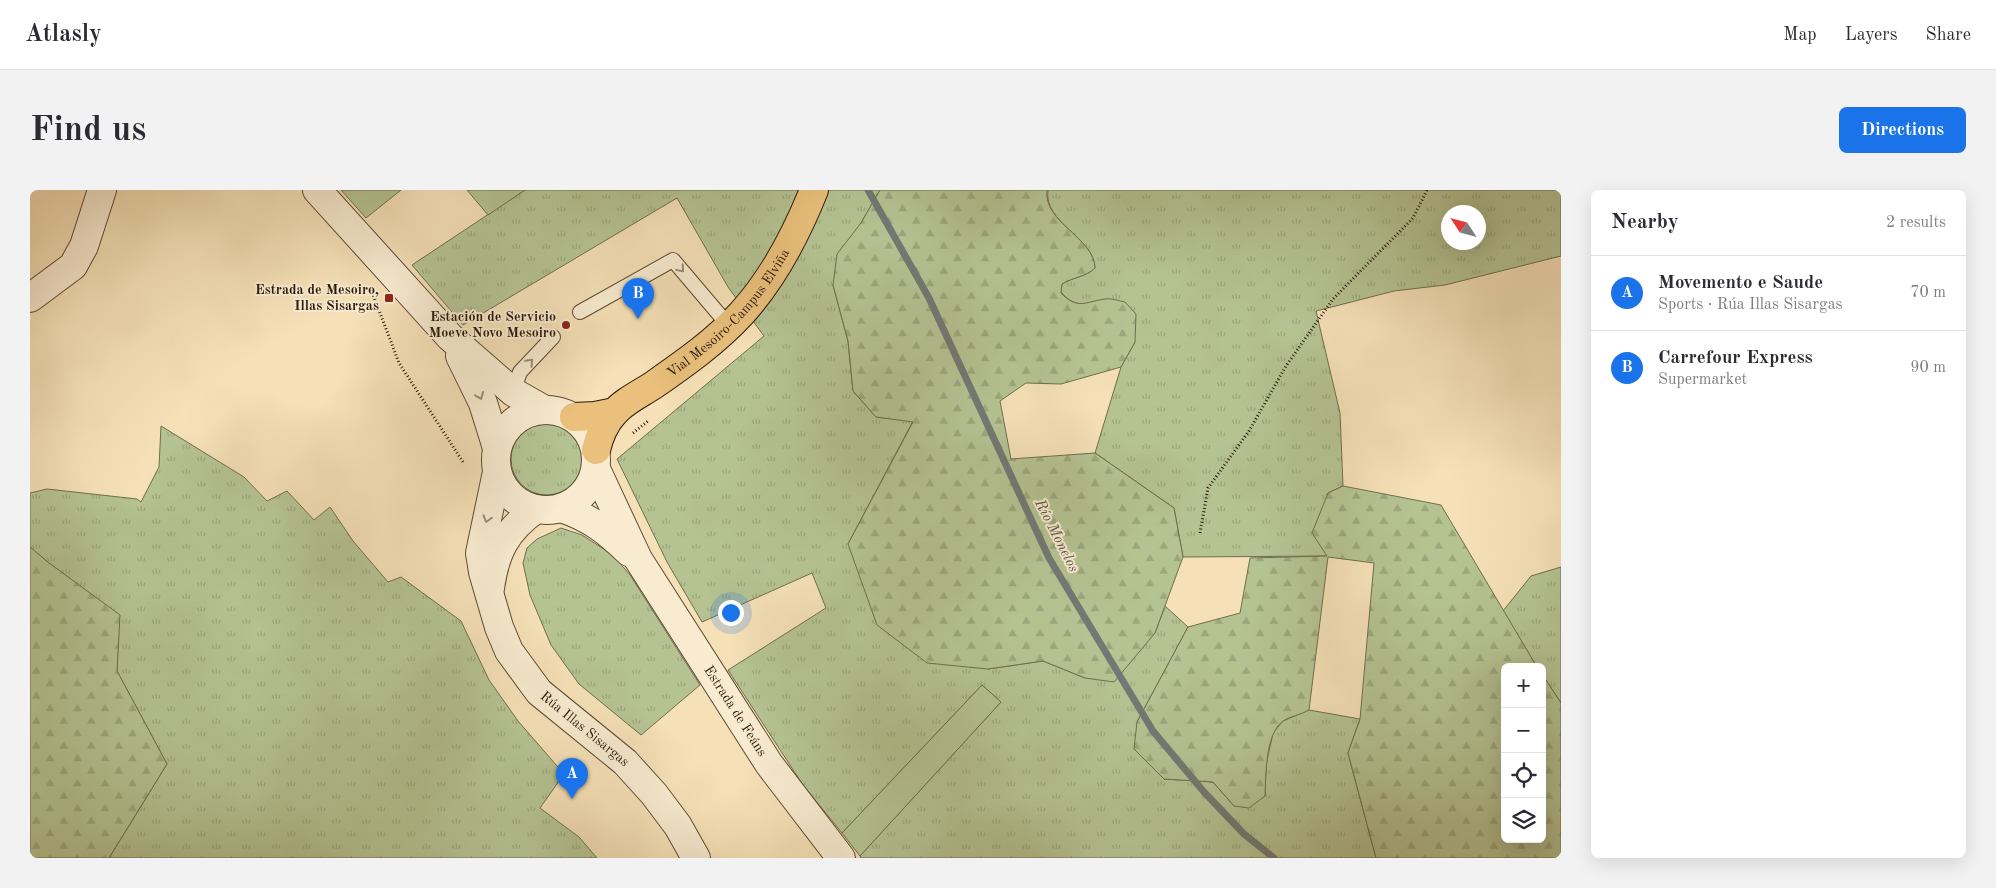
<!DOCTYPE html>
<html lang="en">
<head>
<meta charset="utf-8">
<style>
	:root { --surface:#fff; --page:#f2f2f3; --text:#2b2b33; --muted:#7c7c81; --line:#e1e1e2; --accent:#1a73e8 }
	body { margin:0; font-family:"Old Standard TT",serif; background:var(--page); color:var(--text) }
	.controls { position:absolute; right:15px; bottom:15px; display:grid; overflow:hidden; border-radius:8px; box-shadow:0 5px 20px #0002 }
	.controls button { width:45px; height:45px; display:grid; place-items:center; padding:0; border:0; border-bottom:1px solid var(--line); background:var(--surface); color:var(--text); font:25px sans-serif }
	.compass { position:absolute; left:1411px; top:15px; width:45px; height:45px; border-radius:50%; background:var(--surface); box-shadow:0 5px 20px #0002; rotate:306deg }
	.you { position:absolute; left:700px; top:422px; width:18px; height:18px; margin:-12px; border:4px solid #fff; border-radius:50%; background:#1a73e8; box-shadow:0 0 0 8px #1a73e833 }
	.badge { display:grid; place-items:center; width:32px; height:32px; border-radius:50%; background:var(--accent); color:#fff; font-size:16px; font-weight:700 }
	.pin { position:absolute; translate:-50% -41px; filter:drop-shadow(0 1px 2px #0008) }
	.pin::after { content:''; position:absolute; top:26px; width:18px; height:15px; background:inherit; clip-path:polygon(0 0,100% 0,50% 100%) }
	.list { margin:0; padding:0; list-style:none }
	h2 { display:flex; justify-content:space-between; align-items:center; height:65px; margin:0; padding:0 20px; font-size:21px }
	h2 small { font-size:16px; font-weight:400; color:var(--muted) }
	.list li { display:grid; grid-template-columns:32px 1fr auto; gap:15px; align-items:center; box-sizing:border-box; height:75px; padding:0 20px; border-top:1px solid var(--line) }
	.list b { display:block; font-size:19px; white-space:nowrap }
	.list p { margin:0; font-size:16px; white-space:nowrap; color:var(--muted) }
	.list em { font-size:16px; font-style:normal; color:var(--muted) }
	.icon { flex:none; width:28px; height:28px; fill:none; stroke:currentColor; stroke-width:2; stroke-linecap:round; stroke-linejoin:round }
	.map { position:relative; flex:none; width:1531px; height:668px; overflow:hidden; border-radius:8px }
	header { display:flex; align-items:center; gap:30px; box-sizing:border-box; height:70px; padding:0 25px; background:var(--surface); border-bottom:1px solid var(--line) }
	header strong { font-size:24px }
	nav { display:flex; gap:28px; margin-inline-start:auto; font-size:18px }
	.intro { display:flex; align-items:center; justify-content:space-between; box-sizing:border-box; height:120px; padding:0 30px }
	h1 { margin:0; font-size:35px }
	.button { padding:12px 22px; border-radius:8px; background:var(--accent); color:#fff; font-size:18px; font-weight:700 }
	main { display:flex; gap:30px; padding:0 30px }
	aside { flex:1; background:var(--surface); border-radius:8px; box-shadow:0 5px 20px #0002 }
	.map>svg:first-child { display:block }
	.grass { fill:url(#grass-tufts); stroke:#6f6e4e; fill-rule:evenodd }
	.forest { fill:url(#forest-firs); stroke:#6f6e4e }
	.green { fill:#b5c393; stroke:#6f6e4e }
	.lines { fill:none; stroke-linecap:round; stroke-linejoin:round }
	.stream { stroke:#727974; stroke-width:7 }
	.service-casing { stroke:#5c4a34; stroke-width:16 }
	.minor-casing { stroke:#5c4a34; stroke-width:30 }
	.tertiary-casing { stroke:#5c4a34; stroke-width:30 }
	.primary-casing { stroke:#291809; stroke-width:30 }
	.path { stroke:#291809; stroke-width:3; stroke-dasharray:1 2.5; stroke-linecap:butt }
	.service { stroke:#f8ebd0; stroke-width:14 }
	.minor { stroke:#f8ebd0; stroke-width:28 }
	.tertiary { stroke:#f8ebd0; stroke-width:28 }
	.primary { stroke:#eac07c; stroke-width:28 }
	.oneway { stroke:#9b8c76 }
	.poi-dot { fill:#8f2418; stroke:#f8ebd0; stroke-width:2 }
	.labels { text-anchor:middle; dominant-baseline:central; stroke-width:4; stroke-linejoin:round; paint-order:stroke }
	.poi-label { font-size:14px; font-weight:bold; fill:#291809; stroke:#f8ebd0; text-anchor:end }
	.street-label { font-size:14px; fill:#291809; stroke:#f8ebd0 }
	.water-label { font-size:15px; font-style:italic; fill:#545147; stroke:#f8ebd0 }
</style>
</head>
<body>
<header>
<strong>Atlasly</strong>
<nav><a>Map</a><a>Layers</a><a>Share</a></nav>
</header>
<div class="intro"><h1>Find us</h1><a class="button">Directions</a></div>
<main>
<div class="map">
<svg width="1531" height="668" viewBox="0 0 1531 668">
	<defs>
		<pattern id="grass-tufts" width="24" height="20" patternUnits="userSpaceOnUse" patternTransform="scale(1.25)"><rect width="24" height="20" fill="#b5c393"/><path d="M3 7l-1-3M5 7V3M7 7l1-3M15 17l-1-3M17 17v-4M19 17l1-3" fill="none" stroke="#9ca77d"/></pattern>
		<pattern id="forest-firs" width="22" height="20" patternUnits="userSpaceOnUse" patternTransform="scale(1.25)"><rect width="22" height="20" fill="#b5c393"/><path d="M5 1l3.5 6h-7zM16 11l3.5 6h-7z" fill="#9ca77d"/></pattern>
	</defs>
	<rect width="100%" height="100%" fill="#f5e0b7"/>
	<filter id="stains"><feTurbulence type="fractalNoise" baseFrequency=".004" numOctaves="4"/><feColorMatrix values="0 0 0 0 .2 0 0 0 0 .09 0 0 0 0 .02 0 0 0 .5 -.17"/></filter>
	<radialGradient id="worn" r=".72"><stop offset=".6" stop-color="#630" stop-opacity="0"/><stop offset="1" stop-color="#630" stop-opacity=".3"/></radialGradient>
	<!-- grass -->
	<g class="grass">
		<path d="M 495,0 L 850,0 L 831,33 L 803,95 L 818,151 L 823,201 L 846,227 L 883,231 L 818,354 L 958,479 L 1013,471 L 1055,488 L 1125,443 L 1135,416 L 1158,437 L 1107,532 L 1134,589 L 1183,592 L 1204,616 L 1235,606 L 1236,575 L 1243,543 L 1253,531 L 1279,520 L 1330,529 L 1318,563 L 1346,668 L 831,668 L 830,666 L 971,512 L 952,495 L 812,643 L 773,595 L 698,480 L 796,418 L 782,383 L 672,432 L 637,372 L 587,269 L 734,146 L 698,97 L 647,8 L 433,135 L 382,75 Z"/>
		<path d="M 1018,0 L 1531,0 L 1531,66 L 1415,95 L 1364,101 L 1286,121 L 1310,223 L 1313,296 L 1298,303 L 1298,366 L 1153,367 L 1144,318 L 1065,263 L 1091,177 L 1105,152 L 1077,109 C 1058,113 1046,120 1031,102 L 1032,94 C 1043,87 1056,87 1065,78 C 1064,47 1013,33 1018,0 ZM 1418,22 L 1448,22 L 1448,52 L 1418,52 Z"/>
		<circle cx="517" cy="269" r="36"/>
		<path d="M 131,236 L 214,287 L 237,311 L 257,301 L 284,330 L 300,317 L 323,351 L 358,392 L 371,387 L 431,431 L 459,490 L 488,531 L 534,584 L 510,618 L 549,647 L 567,668 L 79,668 L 137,574 L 87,481 L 89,425 L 19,373 L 0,357 L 0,303 L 17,299 L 107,309 L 111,312 L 129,277 Z"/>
		<path d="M 531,338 L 552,345 L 583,365 L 600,385 L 670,495 L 611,545 L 549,494 L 521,455 L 500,405 L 493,373 L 497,358 L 507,349 Z"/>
		<path d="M 1531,377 L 1531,513 L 1512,484 L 1512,477 L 1507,477 L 1473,421 L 1501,386 Z"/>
	</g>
	<!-- forest -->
	<g class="forest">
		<path d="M 850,0 L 1017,0 C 1013,33 1064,47 1065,78 C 1056,87 1043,87 1032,94 L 1031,103 C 1047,120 1055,112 1075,109 C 1082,108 1089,111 1095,112 L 1106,124 L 1105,152 L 1091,177 L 1031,194 L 996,193 L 970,211 L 981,269 L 1065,263 L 1144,318 L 1153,367 L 1125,443 L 1084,492 L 1055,488 L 1013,471 L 958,479 L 897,473 L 847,435 L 818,354 L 883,232 L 846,227 L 823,201 L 818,151 L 803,95 L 807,64 L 831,33 Z"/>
		<path d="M 1313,296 L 1411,315 L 1507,477 L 1475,477 L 1475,649 L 1512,649 L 1512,484 L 1531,513 L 1531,668 L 1346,668 L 1318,563 L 1330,529 L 1344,373 L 1298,367 L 1279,520 C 1271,525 1260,526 1253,531 C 1235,544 1236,586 1235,606 L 1219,618 L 1204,616 L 1183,592 L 1134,589 L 1104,559 L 1107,532 L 1158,437 L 1210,423 L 1220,368 L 1297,366 L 1282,343 L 1298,303 Z"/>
		<path d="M 0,357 L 19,373 L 90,425 L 87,481 L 137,574 L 79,668 L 0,668 Z"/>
	</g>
	<!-- green -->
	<g class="green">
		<path d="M 311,0 L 371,0 L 336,28 Z"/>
		<path d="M 437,0 L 495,0 L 458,25 Z"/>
		<path d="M 952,495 L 971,512 L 830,666 L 812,643 Z"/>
	</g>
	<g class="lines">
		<!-- stream -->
		<path class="stream" d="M 838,0 L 899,108 L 1019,368 L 1123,541 L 1174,602 L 1214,644 L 1244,668"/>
		<!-- service casing -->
		<g class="service-casing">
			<g id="service">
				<path d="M 550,122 L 643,70 L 699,136"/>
				<path d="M 483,202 L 490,182 L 523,147"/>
			</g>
		</g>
		<!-- minor casing -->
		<g class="minor-casing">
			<g id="minor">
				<path d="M 0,108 L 43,76 L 54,56 L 72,0"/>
				<path id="s1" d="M 467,282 L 450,363 L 453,382 L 469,437 L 479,461 L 509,502 L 595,572 L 624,604 L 648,636 L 666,668"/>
				<path d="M 460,398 C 465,362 476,340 506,319"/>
			</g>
		</g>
		<!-- tertiary casing -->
		<g class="tertiary-casing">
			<g id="tertiary">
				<path d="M 287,0 L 420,147 L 483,202 L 513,219"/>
				<path d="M 430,166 L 453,213 L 467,258"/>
				<circle cx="516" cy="270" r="50"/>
				<path id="s2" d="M 566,279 L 608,369 L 739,574 L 811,668"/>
				<path d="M 531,318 C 561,328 577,341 599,362"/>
			</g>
		</g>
		<!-- primary casing -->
		<g class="primary-casing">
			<g id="primary">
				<path d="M 544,227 L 565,226 L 585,222"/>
				<path id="s3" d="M 566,260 C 569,247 575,233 584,223 C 594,211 612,203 625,194 C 655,173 685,152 711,124 C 744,88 766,45 784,0"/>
			</g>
		</g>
		<!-- path -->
		<g class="path">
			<path d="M 341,99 L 369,173 L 433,272"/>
			<path d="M 603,243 L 618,231"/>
			<path d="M 1170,343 L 1178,298 L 1219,241 L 1256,176 L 1303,109 L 1383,28 L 1397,0"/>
		</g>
		<!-- service -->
		<use href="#service" class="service"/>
		<!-- minor -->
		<use href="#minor" class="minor"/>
		<!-- tertiary -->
		<use href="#tertiary" class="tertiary"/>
		<!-- primary -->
		<use href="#primary" class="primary"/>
	</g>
	<!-- one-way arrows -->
	<defs><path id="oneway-chevron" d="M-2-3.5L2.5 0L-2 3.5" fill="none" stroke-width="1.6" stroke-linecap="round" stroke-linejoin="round" transform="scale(1.25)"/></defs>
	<g class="oneway">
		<use href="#oneway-chevron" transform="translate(651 79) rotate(50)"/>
		<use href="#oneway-chevron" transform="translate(500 172) rotate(-47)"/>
		<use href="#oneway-chevron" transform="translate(450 206) rotate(68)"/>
		<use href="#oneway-chevron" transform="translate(457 329) rotate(106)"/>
	</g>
	<!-- markers -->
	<g class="poi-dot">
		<rect x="354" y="103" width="10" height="10" rx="2.5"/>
		<circle cx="536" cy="135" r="5"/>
	</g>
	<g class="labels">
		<!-- poi labels -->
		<g class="poi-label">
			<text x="349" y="100">Estrada de Mesoiro,<tspan x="349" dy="16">Illas Sisargas</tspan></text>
			<text x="526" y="127">Estación de Servicio<tspan x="526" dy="16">Moeve Novo Mesoiro</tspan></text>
		</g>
		<!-- street labels -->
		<g class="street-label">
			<text stroke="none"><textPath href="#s3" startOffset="195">Vial Mesoiro-Campus Elviña</textPath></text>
			<text stroke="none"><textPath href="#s2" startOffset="280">Estrada de Feáns</textPath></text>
			<text stroke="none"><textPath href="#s1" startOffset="295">Rúa Illas Sisargas</textPath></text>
		</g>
		<!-- water labels -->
		<g class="water-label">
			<text transform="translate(1026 346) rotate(63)">Río Monelos</text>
		</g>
	</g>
	<rect width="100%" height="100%" filter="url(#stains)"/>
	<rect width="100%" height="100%" fill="url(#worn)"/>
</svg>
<div class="controls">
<button>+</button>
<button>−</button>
<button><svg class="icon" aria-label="locate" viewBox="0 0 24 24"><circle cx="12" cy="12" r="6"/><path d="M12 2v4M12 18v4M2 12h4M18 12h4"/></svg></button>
<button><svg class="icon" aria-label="layers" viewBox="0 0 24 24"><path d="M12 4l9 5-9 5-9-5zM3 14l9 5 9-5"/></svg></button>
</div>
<svg class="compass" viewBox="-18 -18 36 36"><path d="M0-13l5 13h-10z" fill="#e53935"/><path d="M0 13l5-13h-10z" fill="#7c7c81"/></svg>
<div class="you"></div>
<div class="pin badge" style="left:542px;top:609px">A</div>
<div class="pin badge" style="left:608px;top:129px">B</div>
</div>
<aside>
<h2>Nearby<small>2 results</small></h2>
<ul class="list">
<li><span class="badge">A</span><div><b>Movemento e Saude</b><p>Sports · Rúa Illas Sisargas</p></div><em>70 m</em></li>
<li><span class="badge">B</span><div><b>Carrefour Express</b><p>Supermarket</p></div><em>90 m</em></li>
</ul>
</aside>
</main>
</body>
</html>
